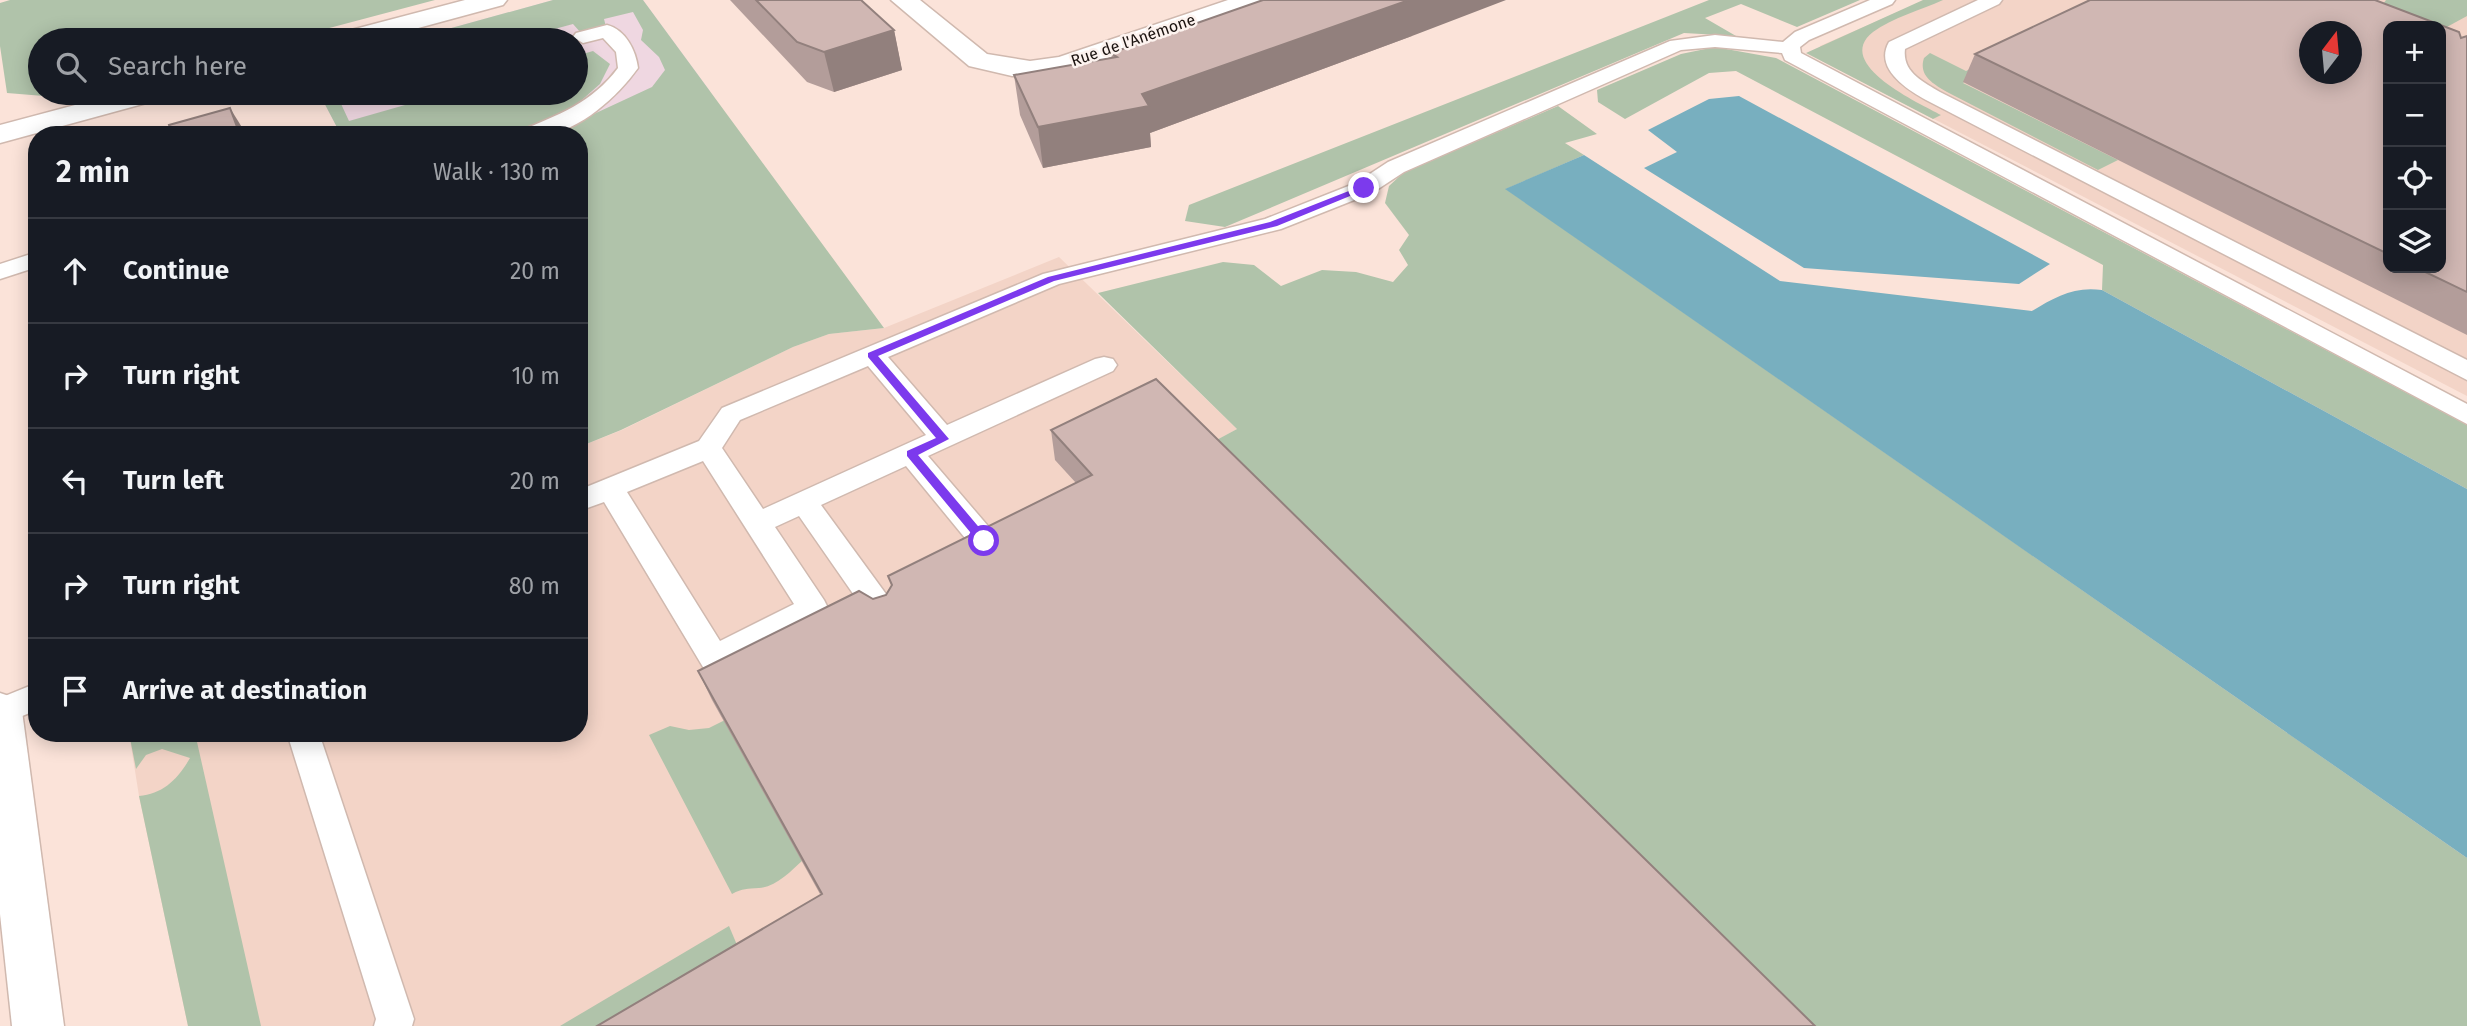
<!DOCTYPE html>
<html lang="en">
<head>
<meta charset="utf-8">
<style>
	:root { --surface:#171b24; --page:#242831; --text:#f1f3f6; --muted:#9ea1a6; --line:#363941 }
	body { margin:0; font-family:"Fira Sans",sans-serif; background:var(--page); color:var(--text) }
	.controls { position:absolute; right:21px; top:21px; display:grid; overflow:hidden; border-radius:14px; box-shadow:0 4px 18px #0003 }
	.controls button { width:63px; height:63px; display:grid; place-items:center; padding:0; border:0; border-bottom:2px solid var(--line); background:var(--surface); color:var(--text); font:35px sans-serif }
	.compass { position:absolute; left:2299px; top:21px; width:63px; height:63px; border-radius:50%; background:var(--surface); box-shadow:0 4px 18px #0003; rotate:16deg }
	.stop { position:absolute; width:21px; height:21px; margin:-16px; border:5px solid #7c3aed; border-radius:50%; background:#fff }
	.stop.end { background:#7c3aed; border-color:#fff; box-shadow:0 2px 7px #0008 }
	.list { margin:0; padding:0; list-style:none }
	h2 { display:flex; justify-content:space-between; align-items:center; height:91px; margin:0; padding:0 28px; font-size:30px }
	h2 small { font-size:23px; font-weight:400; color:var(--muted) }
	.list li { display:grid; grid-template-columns:46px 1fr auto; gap:21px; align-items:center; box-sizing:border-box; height:105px; padding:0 28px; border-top:2px solid var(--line) }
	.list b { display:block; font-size:26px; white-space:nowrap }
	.list em { font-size:23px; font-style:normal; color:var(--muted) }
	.icon { flex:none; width:38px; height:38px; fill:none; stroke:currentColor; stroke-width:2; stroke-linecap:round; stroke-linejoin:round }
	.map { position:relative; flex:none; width:2467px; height:1026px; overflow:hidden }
	.search { position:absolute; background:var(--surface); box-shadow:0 4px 18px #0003; left:28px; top:28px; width:560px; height:77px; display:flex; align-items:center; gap:18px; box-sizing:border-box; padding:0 24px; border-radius:38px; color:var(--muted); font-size:26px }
	.panel { position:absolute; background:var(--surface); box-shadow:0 4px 18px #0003; left:28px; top:126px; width:560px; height:616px; border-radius:28px }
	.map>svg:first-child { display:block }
	.commercial { fill:#efd7e1 }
	.built { fill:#f3d4c7; fill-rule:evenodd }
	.green { fill:#b0c3aa }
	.water { fill:#78afbf }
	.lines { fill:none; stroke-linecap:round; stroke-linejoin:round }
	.service-casing { stroke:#d0b9af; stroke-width:3 }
	.minor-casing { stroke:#d0b9af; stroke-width:3 }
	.secondary-casing { stroke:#d0b9af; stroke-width:3 }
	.service { fill:#fff; fill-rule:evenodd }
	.minor { fill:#fff; fill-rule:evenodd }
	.secondary { fill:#fff; fill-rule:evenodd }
	.wall { fill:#b39d9a; fill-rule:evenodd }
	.shaded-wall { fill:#92807d }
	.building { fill:#d0b7b3; stroke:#92807d; stroke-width:2; fill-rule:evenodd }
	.route { fill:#7c3aed }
	.labels { text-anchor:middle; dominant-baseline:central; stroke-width:5; stroke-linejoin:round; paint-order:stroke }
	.far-street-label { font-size:16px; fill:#1b1310; stroke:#fdf3ef }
</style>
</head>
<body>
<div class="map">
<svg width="2467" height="1026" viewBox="0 0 2467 1026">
	<rect width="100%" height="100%" fill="#fbe3d9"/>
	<!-- commercial -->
	<path class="commercial" d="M 553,0 L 643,0 L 710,91 L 571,135 L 341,135 L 319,93 L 576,93 L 576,40 L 408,40 Z"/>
	<!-- built -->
	<g class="built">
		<path d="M 1925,0 L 2467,0 L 2467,396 L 1822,61 L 1820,46 ZM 2388,26 L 2441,26 L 2441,268 L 2388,268 ZM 2310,32 L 2352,32 L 2352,74 L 2310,74 Z"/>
		<path d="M 1059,257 L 1237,429 L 1199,450 L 1774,1026 L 188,1026 L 139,796 L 129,733 L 579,733 L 579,447 L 622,430 L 793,347 L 829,334 L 884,328 Z"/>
	</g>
	<!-- green -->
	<g class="green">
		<path d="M 10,0 L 435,0 L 284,40 L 40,40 L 40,93 L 82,93 L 56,97 L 7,93 L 0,46 L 0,3 Z"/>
		<path d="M 553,0 L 643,0 L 884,328 L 829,334 L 793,347 L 621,430 L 579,447 L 579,135 L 539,135 L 596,113 L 652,87 L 665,70 L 659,57 L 641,40 L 643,30 L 633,12 L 604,19 L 606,27 L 581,33 L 573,24 L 514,40 L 408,40 Z"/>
		<path d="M 1709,0 L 1860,0 L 1797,27 L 1741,4 L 1705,18 L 1736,36 L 1684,33 L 1225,227 L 1185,221 L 1189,205 Z"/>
		<path d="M 1923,0 L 1943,0 C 1921,10 1892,18 1873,32 C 1832,64 1921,104 1941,115 L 1933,119 L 1806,53 Z"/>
		<path d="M 2386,0 L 2467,0 L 2467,16 L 2445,28 L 2388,26 L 2364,31 Z"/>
		<path d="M 1715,47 L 1776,58 L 2467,425 L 2467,489 L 2102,290 L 2103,265 L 1736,71 L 1709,73 L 1625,119 L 1598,102 L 1597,90 L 1681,54 Z"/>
		<path d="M 2015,47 L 1963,83 L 2118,160 L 2098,170 L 1947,92 C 1934,84 1918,76 1924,58 L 1930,53 L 1966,71 Z"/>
		<path d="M 593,51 L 610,64 L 600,84 L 575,106 L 511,135 L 341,135 L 319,93 L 336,93 L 349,121 L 447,93 L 576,93 L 576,56 Z"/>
		<path d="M 1558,106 L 1597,134 L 1565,143 L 1584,155 L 1506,189 L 2467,858 L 2467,1026 L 1774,1026 L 1198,450 L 1237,429 L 1098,293 L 1223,262 L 1254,265 L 1281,286 L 1322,270 L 1356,272 L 1393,282 L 1408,265 L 1399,250 L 1409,235 L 1385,203 L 1389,186 L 1403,173 Z"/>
		<path d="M 725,720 L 803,860 C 791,871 776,887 759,888 C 747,889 743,888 732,894 L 649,735 L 670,726 L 689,730 L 709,728 Z"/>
		<path d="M 129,733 L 195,733 L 261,1026 L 188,1026 L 139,796 C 163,794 178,779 190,758 L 162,749 L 146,755 L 136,769 Z"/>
		<path d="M 729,926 L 748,971 L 655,1026 L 560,1026 Z"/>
	</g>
	<!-- water -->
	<g class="water">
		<path d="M 1739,96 L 2050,264 L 2019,284 L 1804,268 L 1644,168 L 1677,152 L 1648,130 L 1709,99 Z"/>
		<path d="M 1584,155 L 1780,281 L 2032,311 C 2055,297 2074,286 2102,290 L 2467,489 L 2467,858 L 1505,189 Z"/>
	</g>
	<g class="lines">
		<!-- service casing -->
		<g class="service-casing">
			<g id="service">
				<path d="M 1870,0 L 1895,0 L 1892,4 L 1809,40 L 1800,47 L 1801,53 L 2467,404 L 2467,424 L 1785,60 L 1782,53 L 1715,47 L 1681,50 L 1404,172 L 1372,193 L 1281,229 L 1059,284 L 888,357 L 947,425 L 1095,359 L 1104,357 L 1113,359 L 1117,365 L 1113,371 L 928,456 L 994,533 L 998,541 L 994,549 L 984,552 L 974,549 L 906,466 L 821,505 L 894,605 L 898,613 L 894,621 L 883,625 L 872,621 L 799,516 L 775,527 L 824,600 L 828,608 L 824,616 L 725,667 L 714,671 L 703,667 L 604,502 L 579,511 L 579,490 L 699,441 L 722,408 L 1043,274 L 1265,219 L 1356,183 L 1388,162 L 1670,41 L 1715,35 L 1783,42 L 1795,32 ZM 868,366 L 926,435 L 763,509 L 722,448 L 740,420 ZM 703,461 L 794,604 L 720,641 L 627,492 Z"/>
				<path d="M 1978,0 L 2002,0 L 1999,4 L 1905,49 C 1902,72 1923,82 1940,92 L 2467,360 L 2467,380 L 1926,100 C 1906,89 1874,68 1889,42 Z"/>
				<path d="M 607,25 C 626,30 636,51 638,68 C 618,96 580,131 544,135 C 535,136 525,135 516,135 L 519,131 C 557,116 593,102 618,68 L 616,52 L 603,38 L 583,43 L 573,37 L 576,33 Z"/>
				<path d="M 37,252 L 37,267 L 0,279 L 0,264 Z"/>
				<path d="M 37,683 L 37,710 L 0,725 L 0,698 Z"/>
				<path d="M 287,733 L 319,733 L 414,1019 L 412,1026 L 374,1026 L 376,1019 Z"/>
			</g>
		</g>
		<!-- minor casing -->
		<g class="minor-casing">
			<g id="minor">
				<path d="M 465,0 L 507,0 L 503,5 L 374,40 L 332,40 L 336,34 Z"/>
				<path d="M 891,0 L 920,0 L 987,54 L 1030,61 L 1059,57 L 1228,0 L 1266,0 L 1262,5 L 1072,70 L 1030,77 L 1012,76 L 969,66 Z"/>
				<path d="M 120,93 L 165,93 L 161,99 L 0,143 L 0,125 Z"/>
			</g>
		</g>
		<!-- secondary casing -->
		<g class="secondary-casing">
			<path id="secondary" d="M 0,693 L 15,698 L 22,711 L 64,1026 L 12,1026 L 0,914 Z"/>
		</g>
		<!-- service -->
		<use href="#service" class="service"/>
		<!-- minor -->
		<use href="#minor" class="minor"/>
		<!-- secondary -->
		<use href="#secondary" class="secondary"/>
	</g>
	<!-- wall -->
	<g class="wall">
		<path d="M 730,0 L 861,0 L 894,30 L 902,70 L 834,92 L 807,82 Z"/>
		<path d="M 2090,0 L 2375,0 L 2459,32 L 2461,38 L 2467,36 L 2467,335 L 1963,82 L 1975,54 ZM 2388,26 L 2441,26 L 2441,268 L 2388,268 ZM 2309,32 L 2351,32 L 2351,74 L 2309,74 Z"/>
		<path d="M 1412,36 L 1150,133 L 1151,147 L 1043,168 L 1020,115 L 1014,75 L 1112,58 L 1111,53 Z"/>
		<path d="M 1156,379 L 820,894 L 712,700 L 698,671 L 873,599 L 886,595 L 1076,483 L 1055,460 L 1051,430 Z"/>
	</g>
	<!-- shaded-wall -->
	<g class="shaded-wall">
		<path d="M 1409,0 L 1506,0 L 1412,36 L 1150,133 L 1151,147 L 1043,168 L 1038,127 Z"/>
		<path d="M 894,30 L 902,70 L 834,92 L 824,52 Z"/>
		<path d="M 230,108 L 243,129 L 245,135 L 240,135 Z"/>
	</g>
	<!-- building -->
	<g class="building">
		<path d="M 756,0 L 861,0 L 894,30 L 824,52 L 797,42 Z"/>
		<path d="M 1263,0 L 1409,0 L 1142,94 L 1149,106 L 1038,127 L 1014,75 L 1117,57 L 1111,53 Z"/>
		<path d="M 2090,0 L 2375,0 L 2459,32 L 2461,38 L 2467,36 L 2467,292 L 2417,268 L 2441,268 L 2441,26 L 2388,26 L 2388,254 L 1975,54 ZM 2309,32 L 2351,32 L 2351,74 L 2309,74 Z"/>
		<path d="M 230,108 L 240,135 L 172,135 L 169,125 Z"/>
		<path d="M 1156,379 L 1815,1026 L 597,1026 L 822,894 L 698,671 L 859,591 L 873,599 L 886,595 L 892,585 L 888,576 L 1092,475 L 1051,430 Z"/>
	</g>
	<!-- route -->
	<path class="route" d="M 1364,185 L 1368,188 L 1367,189 L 1277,226 L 1054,281 L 878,356 L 949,439 L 918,455 L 988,538 L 988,544 L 980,544 L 907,456 L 907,451 L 936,438 L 868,357 L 868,353 L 1048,277 L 1270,222 Z"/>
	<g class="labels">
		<!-- far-street labels -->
		<g class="far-street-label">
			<text transform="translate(1133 40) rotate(-19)">Rue de l'Anémone</text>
		</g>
	</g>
</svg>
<div class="controls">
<button>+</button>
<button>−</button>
<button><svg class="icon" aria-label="locate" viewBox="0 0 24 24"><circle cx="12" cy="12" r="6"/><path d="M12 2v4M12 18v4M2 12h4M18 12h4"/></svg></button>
<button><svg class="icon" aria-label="layers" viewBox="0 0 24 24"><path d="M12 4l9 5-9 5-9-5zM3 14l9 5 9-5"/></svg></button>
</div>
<svg class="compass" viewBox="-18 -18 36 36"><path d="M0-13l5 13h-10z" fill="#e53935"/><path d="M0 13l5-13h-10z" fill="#9ea1a6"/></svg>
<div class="stop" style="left:984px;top:541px"></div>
<div class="stop end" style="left:1364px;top:188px"></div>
<div class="search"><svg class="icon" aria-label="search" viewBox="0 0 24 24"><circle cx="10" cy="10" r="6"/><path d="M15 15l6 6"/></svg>Search here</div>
<section class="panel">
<h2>2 min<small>Walk · 130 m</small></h2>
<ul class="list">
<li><svg class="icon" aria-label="ahead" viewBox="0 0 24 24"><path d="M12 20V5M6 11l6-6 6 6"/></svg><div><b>Continue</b></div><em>20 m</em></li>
<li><svg class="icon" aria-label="right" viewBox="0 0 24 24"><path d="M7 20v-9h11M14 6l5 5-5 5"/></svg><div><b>Turn right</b></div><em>10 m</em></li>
<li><svg class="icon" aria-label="left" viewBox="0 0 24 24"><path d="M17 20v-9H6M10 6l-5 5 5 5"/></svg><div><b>Turn left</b></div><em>20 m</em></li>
<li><svg class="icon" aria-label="right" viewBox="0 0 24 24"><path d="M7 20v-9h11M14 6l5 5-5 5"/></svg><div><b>Turn right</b></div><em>80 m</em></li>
<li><svg class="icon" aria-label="arrive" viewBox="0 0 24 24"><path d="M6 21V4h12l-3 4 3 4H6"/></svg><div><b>Arrive at destination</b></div></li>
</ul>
</section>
</div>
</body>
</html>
